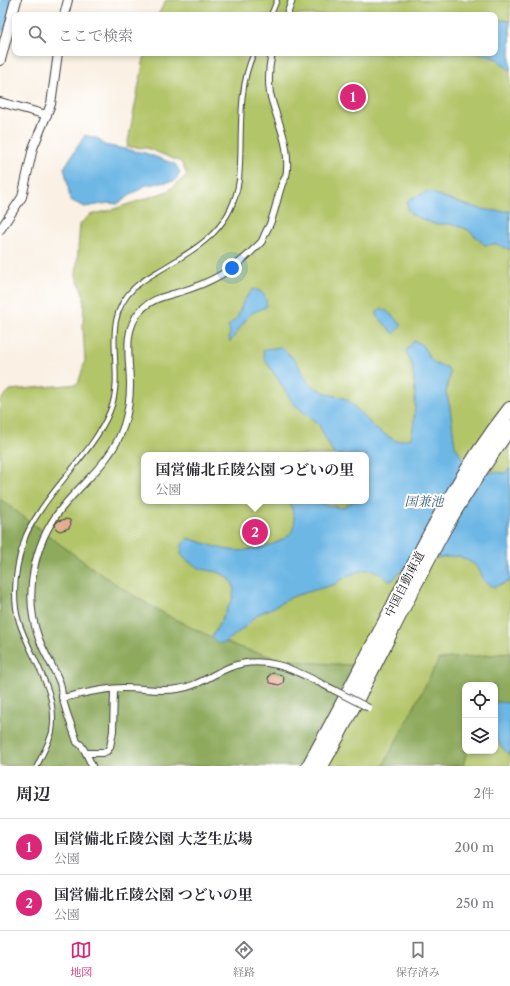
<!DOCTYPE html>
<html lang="ja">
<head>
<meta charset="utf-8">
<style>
	:root { --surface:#fff; --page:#f7f7f7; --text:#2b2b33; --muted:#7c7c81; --line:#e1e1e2; --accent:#db2777 }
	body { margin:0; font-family:"Libre Caslon Text","Noto Serif JP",serif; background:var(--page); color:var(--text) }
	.controls { position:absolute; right:12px; bottom:12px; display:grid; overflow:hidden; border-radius:8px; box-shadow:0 2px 6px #0003 }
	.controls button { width:36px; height:36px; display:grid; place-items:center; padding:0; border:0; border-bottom:1px solid var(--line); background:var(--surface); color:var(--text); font:20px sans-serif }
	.you { position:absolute; left:232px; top:268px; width:14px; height:14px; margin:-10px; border:3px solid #fff; border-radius:50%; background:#1a73e8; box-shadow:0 0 0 6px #1a73e833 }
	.badge { display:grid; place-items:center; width:26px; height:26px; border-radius:50%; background:var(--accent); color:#fff; font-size:13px; font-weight:700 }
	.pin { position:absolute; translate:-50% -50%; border:2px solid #fff; box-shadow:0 1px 4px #0006 }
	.popup { position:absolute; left:141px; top:452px; width:228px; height:52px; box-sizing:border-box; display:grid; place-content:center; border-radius:8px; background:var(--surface); filter:drop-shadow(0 1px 3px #0005); font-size:13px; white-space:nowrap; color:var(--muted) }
	.popup b { font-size:15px; color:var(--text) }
	.popup::after { content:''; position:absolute; left:50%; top:100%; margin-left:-8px; border:8px solid transparent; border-top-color:var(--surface) }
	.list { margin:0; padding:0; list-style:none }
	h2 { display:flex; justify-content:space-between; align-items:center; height:52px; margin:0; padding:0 16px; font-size:17px }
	h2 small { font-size:13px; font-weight:400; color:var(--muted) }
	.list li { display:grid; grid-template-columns:26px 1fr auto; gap:12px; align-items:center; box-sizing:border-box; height:56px; padding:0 16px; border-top:1px solid var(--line) }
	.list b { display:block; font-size:15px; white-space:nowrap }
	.list p { margin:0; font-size:13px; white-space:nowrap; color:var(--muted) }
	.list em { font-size:13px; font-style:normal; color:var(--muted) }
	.icon { flex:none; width:22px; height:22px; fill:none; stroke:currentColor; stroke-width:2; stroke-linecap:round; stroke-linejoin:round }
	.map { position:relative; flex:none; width:510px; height:766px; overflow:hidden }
	.search { position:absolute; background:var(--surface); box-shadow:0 2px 6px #0003; left:12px; right:12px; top:12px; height:44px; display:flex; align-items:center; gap:10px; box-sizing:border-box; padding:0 14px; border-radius:8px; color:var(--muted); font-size:15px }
	.sheet { height:164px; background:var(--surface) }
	nav { display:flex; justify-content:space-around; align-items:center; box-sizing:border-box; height:56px; border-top:1px solid var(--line); background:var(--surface); font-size:11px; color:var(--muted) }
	nav a { display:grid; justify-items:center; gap:2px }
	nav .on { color:var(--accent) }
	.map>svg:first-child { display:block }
	.green { fill:#b3c569; stroke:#687042; fill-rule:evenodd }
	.forest { fill:#8eaa5d; stroke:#55633c }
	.water { fill:#6db7e5; stroke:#446a80 }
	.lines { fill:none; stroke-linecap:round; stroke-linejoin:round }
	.river { stroke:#6db7e5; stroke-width:13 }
	.building { fill:#e8a994 }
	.service-casing { stroke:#3d3c3a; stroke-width:6 }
	.pedestrian-casing { stroke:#3d3c3a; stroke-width:8 }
	.minor-casing { stroke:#3d3c3a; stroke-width:10 }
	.tertiary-casing { stroke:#3d3c3a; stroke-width:12 }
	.motorway-casing { stroke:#3d3c3a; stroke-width:16 }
	.service { stroke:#fff; stroke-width:4 }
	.pedestrian { stroke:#fff; stroke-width:6 }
	.minor { stroke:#fff; stroke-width:8 }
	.tertiary { stroke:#fff; stroke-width:10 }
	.motorway { stroke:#fff; stroke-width:14 }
	.pedestrian-bridge-casing { stroke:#3d3c3a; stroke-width:8; stroke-linecap:butt }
	.pedestrian-bridge { stroke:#fff; stroke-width:6 }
	.labels { text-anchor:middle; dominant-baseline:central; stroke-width:4; stroke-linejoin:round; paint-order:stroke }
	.street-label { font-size:12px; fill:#1c1c1c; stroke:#fff }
	.water-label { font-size:13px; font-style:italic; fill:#406276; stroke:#fff }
</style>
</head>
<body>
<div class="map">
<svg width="510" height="766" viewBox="0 0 510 766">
	<rect width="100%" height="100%" fill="#fff"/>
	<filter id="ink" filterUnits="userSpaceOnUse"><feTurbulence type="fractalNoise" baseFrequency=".025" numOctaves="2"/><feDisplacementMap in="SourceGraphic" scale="8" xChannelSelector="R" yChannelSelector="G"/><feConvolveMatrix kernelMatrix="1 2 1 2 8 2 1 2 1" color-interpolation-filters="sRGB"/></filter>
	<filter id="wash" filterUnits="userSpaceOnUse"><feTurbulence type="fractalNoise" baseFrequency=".012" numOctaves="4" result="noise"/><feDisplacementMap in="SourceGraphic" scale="16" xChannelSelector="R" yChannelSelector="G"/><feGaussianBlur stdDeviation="0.9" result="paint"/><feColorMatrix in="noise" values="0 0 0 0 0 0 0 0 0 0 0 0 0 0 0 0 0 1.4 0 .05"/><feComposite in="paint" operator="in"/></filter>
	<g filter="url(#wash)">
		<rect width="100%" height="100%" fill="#faf0e3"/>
		<!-- green -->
		<path class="green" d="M 166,0 L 510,0 L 510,766 L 0,766 L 0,400 L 10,390 L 78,384 L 85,361 L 83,328 L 84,296 L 76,276 L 80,224 L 90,215 L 111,210 L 168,191 L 187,175 L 181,162 L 147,148 L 127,147 L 145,53 L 495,53 L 495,15 L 158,15 ZM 144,455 L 366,455 L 366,501 L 144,501 ZM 465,685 L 495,685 L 495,751 L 465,751 Z"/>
		<!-- forest -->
		<g class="forest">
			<path d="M 0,499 C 80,559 161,626 258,653 C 290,662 324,664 357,665 L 306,763 L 302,766 L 0,766 Z"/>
			<path d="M 510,653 L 510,709 L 495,720 L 495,685 L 465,685 L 465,751 L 467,751 L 463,766 L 383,766 L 439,659 Z"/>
		</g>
		<!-- water -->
		<g class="water">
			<path d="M 495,19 L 510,21 L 510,71 L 497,59 L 475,53 L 495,53 Z"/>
			<path d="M 85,135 L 99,139 L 104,145 L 145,153 L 175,164 L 180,172 L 175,181 L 146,185 L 117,204 L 109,203 L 85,207 L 70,200 L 67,180 L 64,168 Z"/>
			<path d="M 428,191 C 454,201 482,213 510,211 L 510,250 L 496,244 L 485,245 L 467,229 L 451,224 L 434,224 L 412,215 L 408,210 L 407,201 L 410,199 Z"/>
			<path d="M 253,289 C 263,290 268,298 266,307 L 252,313 L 247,318 L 230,342 L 229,337 L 230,332 L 228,326 L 237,318 L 244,300 Z"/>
			<path d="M 381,308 L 387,311 L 402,325 L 394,334 L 382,321 L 377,317 L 377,312 Z"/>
			<path d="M 414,341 C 426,342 427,361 438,365 C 440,367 444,366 447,367 L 450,373 L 446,392 L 450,407 L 455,446 L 464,460 L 491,472 L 505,473 L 510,468 L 510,581 L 494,587 L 485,582 L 478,568 L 472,563 L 459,556 L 412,560 L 393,580 L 389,581 C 384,577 380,573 375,571 C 366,566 343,577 336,584 L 294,596 L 274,607 L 257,615 L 246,626 L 225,643 L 218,643 L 212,637 L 233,598 L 234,586 L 229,578 L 218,572 L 201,569 L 186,560 L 181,554 L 182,545 L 188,538 C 202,542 216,548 230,550 C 245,553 284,545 292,531 C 297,523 293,512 290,504 L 291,501 L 308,501 L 342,508 L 354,501 L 366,501 L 366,455 L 334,455 L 319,425 L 293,403 L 264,358 L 263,351 L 266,349 L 281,347 L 296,361 L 309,384 L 328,394 L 347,399 L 376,429 L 396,441 L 411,438 C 416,417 416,393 413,372 C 413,365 409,358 406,351 Z"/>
			<path d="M 495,702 L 510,703 L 510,755 C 490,740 495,725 495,702 Z"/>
		</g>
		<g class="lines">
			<!-- river -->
			<path class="river" d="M 0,26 L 7,0"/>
		</g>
		<g id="blocks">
			<!-- building -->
			<g class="building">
				<path d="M 66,519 L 70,520 L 71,524 L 69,528 L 60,531 L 56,529 L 55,525 L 58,521 Z"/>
				<path d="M 273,673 L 282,675 L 284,678 L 283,683 L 279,685 L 270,683 L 268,679 L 269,675 Z"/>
			</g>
		</g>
	</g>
	<g filter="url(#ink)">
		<use href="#blocks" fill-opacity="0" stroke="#3d3c3a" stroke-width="1"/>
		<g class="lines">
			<!-- service casing -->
			<g class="service-casing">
				<g id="service">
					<path d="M 271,15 L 277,0"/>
					<path d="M 37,766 C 42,755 49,743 52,732 C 59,691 31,659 19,622 C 11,595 16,565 25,538 C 28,529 34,520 40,511 C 61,478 95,448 110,411 C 127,370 97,323 134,288 C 142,280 152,275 162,269 C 200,246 232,229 239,180 C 243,139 236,91 254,53"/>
				</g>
			</g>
			<!-- pedestrian casing -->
			<g class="pedestrian-casing">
				<g id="pedestrian">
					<path d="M 287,15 L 292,0"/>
					<path d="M 62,698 C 82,694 103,688 123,688 C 141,688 160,692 178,689 C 196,687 211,675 228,668 C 268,652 300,673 334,690"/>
					<path d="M 86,753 L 81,745 L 77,742 C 73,728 66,714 63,699 C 61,694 62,689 60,683 C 54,668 45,655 39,639 C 23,597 33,544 61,509 C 84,480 112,462 124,425 C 128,412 130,398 130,385 C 130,359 122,332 140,311 C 151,299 165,296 180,292 C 207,284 234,270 253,250 C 256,247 260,244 262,241 C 264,236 266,231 269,226 C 275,213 277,198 282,184 C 283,181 285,179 286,176 C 288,169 287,156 286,148 C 283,129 274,112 270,93 C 268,80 269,66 272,53"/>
					<path d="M 92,766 L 86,753 L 103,753 L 107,751 L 110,747 L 113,731 L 114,689"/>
				</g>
			</g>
			<!-- minor casing -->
			<g class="minor-casing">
				<g id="minor">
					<path d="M 64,15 L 68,0"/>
					<path d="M 0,102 L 47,115"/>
					<path d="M 0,230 L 22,197 L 33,148 L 51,104 L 58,53"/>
				</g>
			</g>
			<!-- tertiary casing -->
			<g class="tertiary-casing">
				<path id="tertiary" d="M 0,60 L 16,0"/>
			</g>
			<!-- motorway casing -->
			<g class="motorway-casing">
				<g id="motorway">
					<path d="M 309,766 C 338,714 365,661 393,607 C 427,538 462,470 510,409"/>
					<path d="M 321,766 C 365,688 401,607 444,529 C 464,493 487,460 510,427"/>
				</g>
			</g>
			<!-- service -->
			<use href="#service" class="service"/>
			<!-- pedestrian -->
			<use href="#pedestrian" class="pedestrian"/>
			<!-- minor -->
			<use href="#minor" class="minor"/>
			<!-- tertiary -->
			<use href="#tertiary" class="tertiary"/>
			<!-- motorway -->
			<use href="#motorway" class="motorway"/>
			<!-- pedestrian-bridge casing -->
			<g class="pedestrian-bridge-casing">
				<path id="pedestrian-bridge" d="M 334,690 L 369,708"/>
			</g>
			<!-- pedestrian-bridge -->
			<use href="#pedestrian-bridge" class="pedestrian-bridge"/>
		</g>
	</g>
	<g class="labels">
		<!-- street labels -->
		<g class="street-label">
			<text transform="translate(404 584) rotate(-63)">中国自動車道</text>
		</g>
		<!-- water labels -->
		<g class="water-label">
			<text x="424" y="501">国兼池</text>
		</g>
	</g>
</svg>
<div class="controls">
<button><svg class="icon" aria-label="locate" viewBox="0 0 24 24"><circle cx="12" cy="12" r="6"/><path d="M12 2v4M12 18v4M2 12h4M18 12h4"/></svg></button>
<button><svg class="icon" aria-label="layers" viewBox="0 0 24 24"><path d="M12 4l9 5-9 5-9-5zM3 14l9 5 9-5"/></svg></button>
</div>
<div class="you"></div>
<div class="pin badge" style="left:353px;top:97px">1</div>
<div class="pin badge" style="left:255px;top:532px">2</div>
<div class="popup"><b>国営備北丘陵公園 つどいの里</b>公園</div>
<div class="search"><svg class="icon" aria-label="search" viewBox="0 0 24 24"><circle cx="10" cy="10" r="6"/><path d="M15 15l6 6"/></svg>ここで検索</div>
</div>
<section class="sheet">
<h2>周辺<small>2件</small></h2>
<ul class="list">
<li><span class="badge">1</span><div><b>国営備北丘陵公園 大芝生広場</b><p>公園</p></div><em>200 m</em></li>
<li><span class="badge">2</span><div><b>国営備北丘陵公園 つどいの里</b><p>公園</p></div><em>250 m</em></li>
</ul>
</section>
<nav>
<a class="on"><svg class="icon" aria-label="map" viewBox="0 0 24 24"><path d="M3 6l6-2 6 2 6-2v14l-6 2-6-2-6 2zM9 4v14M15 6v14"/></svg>地図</a>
<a><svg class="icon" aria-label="directions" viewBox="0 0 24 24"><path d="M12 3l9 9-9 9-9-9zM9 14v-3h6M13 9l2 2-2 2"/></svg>経路</a>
<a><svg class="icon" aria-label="saved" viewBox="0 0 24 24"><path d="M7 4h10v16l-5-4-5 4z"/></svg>保存済み</a>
</nav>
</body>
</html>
